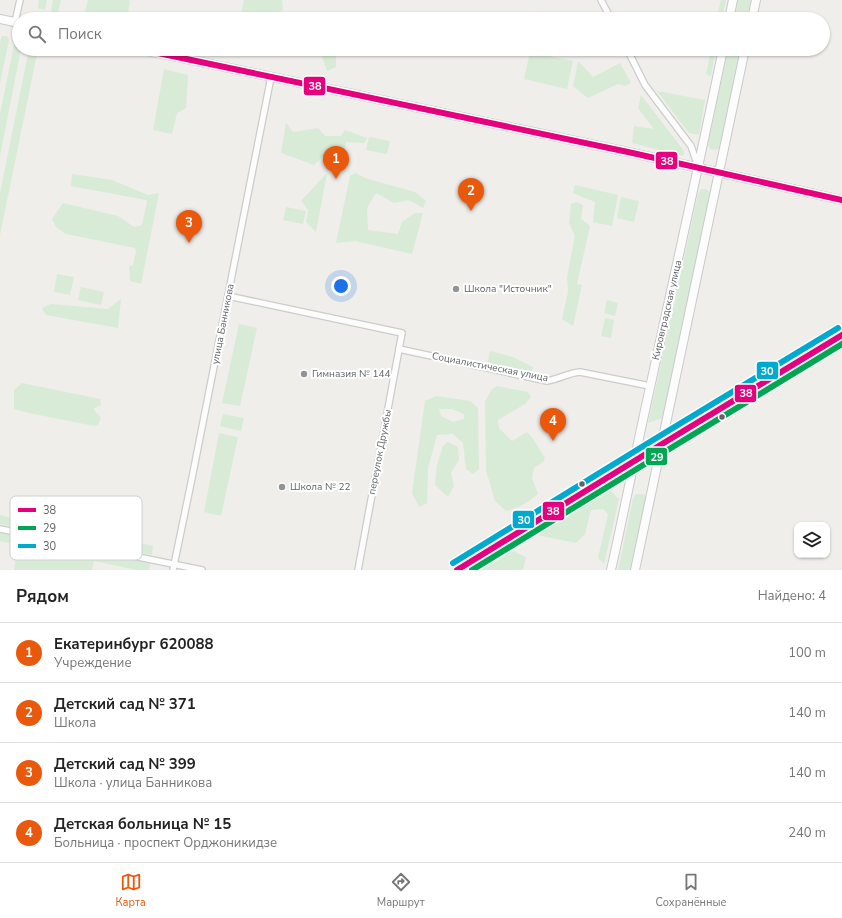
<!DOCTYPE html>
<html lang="ru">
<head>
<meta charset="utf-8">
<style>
	:root { --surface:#fff; --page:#f2f2f2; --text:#222; --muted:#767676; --line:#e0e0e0; --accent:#ea580c }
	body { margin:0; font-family:"Nunito Sans",sans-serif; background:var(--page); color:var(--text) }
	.controls { position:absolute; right:12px; bottom:12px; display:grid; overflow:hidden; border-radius:8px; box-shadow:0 1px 3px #0004 }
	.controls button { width:36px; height:36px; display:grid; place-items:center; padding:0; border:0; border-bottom:1px solid var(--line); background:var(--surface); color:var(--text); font:20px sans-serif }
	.you { position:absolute; left:341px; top:286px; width:14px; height:14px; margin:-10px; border:3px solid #fff; border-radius:50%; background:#1a73e8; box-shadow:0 0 0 6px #1a73e833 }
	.badge { display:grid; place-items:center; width:26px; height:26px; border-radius:50%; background:var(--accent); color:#fff; font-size:13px; font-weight:700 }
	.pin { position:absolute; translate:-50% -33px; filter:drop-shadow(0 1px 2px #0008) }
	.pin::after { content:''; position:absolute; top:21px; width:14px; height:12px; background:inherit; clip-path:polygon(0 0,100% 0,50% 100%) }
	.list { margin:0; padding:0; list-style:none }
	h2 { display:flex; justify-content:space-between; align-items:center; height:52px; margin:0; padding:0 16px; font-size:17px }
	h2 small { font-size:13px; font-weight:400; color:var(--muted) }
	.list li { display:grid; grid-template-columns:26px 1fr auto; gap:12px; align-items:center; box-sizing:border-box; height:60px; padding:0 16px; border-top:1px solid var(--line) }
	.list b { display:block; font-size:15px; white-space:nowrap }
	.list p { margin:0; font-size:13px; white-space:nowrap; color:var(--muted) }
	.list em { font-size:13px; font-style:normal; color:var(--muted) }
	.icon { flex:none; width:22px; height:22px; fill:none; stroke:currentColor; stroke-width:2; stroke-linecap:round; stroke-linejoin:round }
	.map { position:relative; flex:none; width:842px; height:570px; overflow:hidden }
	.search { position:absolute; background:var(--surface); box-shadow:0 1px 3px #0004; left:12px; right:12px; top:12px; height:44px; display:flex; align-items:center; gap:10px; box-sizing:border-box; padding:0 14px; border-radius:22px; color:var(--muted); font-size:15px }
	.sheet { height:292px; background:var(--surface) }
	nav { display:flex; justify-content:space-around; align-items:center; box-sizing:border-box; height:56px; border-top:1px solid var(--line); background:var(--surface); font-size:11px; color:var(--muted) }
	nav a { display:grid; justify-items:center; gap:2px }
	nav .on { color:var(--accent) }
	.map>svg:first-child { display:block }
	.green { fill:#d8ebd6; fill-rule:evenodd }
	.forest { fill:url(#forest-firs) }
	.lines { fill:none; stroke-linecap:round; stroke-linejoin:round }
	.minor-casing { stroke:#cbcccc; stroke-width:8 }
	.tertiary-casing { stroke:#cbcccc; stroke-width:9 }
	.secondary-casing { stroke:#cacacb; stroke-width:10 }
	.minor { stroke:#fdfcfc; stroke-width:5.5 }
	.tertiary { stroke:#fdfcfc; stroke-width:7 }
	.secondary { stroke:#fdfcfc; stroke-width:8 }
	.bus-1-casing { stroke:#fff; stroke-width:9 }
	.bus-2-casing { stroke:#fff; stroke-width:9 }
	.bus-3-casing { stroke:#fff; stroke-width:9 }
	.bus-1 { stroke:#e5007d; stroke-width:6 }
	.bus-2 { stroke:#00a651; stroke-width:6 }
	.bus-3 { stroke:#00a9ce; stroke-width:6 }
	.poi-dot { fill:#919496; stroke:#fff; stroke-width:1.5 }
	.bus-dot { fill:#5f6368; stroke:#fff; stroke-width:1.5 }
	.labels { text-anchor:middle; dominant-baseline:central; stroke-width:4; stroke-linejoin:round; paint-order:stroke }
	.poi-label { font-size:10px; fill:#5f6368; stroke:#fff; text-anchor:start }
	.street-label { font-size:10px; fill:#5f6368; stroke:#fff }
	.key { fill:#fff; stroke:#cfd0d2; stroke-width:1 }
	.key-label { font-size:11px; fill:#5f6368 }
	.line-badge { stroke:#fff; stroke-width:1.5 }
	.badge-label { font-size:11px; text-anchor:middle; font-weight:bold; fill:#fff }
</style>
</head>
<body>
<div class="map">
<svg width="842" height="570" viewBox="0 0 842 570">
	<defs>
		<pattern id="forest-firs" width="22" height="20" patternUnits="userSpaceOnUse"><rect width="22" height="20" fill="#d8ebd6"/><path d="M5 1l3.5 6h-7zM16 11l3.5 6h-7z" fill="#b2c2b1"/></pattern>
	</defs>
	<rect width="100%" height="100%" fill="#efeeea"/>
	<!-- green -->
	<g class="green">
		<path d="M 39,0 L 47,0 L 45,9 L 39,9 L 38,8 Z"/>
		<path d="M 53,0 L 61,0 L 58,13 L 53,13 L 51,11 Z"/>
		<path d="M 88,0 L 128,0 L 130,1 L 127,19 L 83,19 Z"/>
		<path d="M 244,0 L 282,0 L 283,10 L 267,19 L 240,19 Z"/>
		<path d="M 721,0 L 726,0 L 722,19 L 716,19 Z"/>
		<path d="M 738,0 L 751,0 L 747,19 L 734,19 Z"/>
		<path d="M 539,11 L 554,14 L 553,19 L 537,19 Z"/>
		<path d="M 2,36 L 7,36 L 9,40 L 0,83 L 0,42 L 1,38 Z"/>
		<path d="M 19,38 L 19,49 L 21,49 L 0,156 L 0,114 L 15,40 L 16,39 Z"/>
		<path d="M 29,49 L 38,49 L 0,235 L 0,193 Z"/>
		<path d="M 297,49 L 336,49 L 336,67 L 327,71 L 321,54 Z"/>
		<path d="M 711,49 L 716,49 L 711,76 L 706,75 Z"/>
		<path d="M 728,49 L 741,49 L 720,147 L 716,150 L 710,149 L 708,145 Z"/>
		<path d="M 530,52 L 573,61 L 567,89 L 524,79 Z"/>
		<path d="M 578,61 L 593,77 L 620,63 L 631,83 L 625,86 L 618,84 L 588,98 L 573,86 Z"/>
		<path d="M 164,69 L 188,75 L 186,108 L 177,113 L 172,134 L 153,130 Z"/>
		<path d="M 657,91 L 705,100 L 699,135 L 689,133 Z"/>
		<path d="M 641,95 L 684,151 L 683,156 L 632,143 L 634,126 L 654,129 L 638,108 Z"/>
		<path d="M 286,123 L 293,132 L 318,128 L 325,136 L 341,136 L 345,130 L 367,138 L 364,143 L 346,142 L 343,157 L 323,156 L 314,165 L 281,153 Z"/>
		<path d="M 369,137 L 390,141 L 387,154 L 366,150 Z"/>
		<path d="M 327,173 L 316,232 L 306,222 L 308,210 L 301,201 Z"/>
		<path d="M 355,173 L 368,179 L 415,192 L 426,201 L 423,208 L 409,200 L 394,203 L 376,193 L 367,208 L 368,230 L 398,234 L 402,222 L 415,213 L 423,213 L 412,254 L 355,241 L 336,243 L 350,176 Z"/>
		<path d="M 72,174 L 112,180 L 148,195 L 159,193 L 141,284 L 130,281 L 129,266 L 133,265 L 136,251 L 135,248 L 66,234 L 56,227 L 52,219 L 63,203 L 118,216 L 134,227 L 142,225 L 147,202 L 146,200 L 71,186 Z"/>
		<path d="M 575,185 L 618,195 L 612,226 L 593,222 L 595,202 L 573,193 Z"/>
		<path d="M 701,189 L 705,189 L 709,191 L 710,197 L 665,408 L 662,418 L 648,423 L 698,194 Z"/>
		<path d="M 621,197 L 639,201 L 634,222 L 617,218 Z"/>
		<path d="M 576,202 L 583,205 L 581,219 L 590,226 L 577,284 L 582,285 L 573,326 L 562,319 L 568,292 L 567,277 L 575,236 L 569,223 L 571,204 Z"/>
		<path d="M 286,207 L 306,211 L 303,224 L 283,220 Z"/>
		<path d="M 57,274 L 74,277 L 70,295 L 54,292 Z"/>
		<path d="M 81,287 L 104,292 L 101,305 L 78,300 Z"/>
		<path d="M 121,299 L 118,328 L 46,315 L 42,308 L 51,304 L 108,309 Z"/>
		<path d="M 607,300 L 618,303 L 615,316 L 604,313 Z"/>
		<path d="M 605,318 L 614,320 L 611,338 L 601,336 Z"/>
		<path d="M 239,324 L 257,328 L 240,406 L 222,403 Z"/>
		<path d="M 490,351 L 513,357 L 533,367 L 531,374 L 487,365 Z"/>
		<path d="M 22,383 L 100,399 L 101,405 L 93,409 L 101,418 L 98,425 L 94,426 L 29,413 L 14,409 L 14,390 Z"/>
		<path d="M 497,386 L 528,392 L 531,397 L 525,404 L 498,420 L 499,428 L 512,441 L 527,432 L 532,437 L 545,458 L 543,462 L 534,468 L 532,478 L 538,494 C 529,502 518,508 506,511 L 495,501 L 486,470 L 485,402 L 492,389 Z"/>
		<path d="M 436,396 L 470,401 L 478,408 L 479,469 L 473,474 L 466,469 L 463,443 L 453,434 L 437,435 L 428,468 L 427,503 L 419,507 L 412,493 L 425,401 ZM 439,409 L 452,409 L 464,414 L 464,419 L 453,422 L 441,416 Z"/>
		<path d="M 223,414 L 244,418 L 241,431 L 220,426 Z"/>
		<path d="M 219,433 L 238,437 L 221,516 L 204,512 Z"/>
		<path d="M 448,442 L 458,447 L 459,460 L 451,473 L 454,486 L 448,497 L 435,485 L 437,465 L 443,446 Z"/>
		<path d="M 610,490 L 619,499 L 604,564 L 598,558 L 608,514 L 603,509 L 591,510 L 585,534 L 576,543 L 537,535 Z"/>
		<path d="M 636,494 L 640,494 L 645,495 L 645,502 L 630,570 L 618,570 L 633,499 Z"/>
		<path d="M 28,499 L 101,518 L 97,534 L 153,546 L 152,555 L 0,524 L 0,515 L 24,521 Z"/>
		<path d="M 0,533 L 150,563 L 149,570 L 137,570 L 94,561 L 92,570 L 14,570 L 18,545 L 0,541 Z"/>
		<path d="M 513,551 L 526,557 L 523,570 L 481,570 Z"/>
	</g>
	<!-- forest -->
	<g class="forest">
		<path d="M 842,338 L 842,348 L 732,415 L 721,411 Z"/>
		<path d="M 713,417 L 719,423 L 678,449 L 672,443 Z"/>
	</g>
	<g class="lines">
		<!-- minor casing -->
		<g class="minor-casing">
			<g id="minor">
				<path d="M 601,0 L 611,19"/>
				<path d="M 15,22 L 20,0"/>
				<path d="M 627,49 L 645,85 L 691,146 L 698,166"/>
				<path d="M 228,296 L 402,333 L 358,570"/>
				<path d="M 399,349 L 547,381 C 559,379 568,373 580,372 L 650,386"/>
				<path d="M 0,529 L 202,570"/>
				<path d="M 173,570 L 192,478 L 271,77"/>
			</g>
		</g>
		<!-- tertiary casing -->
		<g class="tertiary-casing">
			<path id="tertiary" d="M 457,570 L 662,444 L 842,335"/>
		</g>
		<!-- secondary casing -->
		<g class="secondary-casing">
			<g id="secondary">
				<path d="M 0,19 L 19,23"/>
				<path d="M 729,19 L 733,0"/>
				<path d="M 752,19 L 756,0"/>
				<path d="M 139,49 L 628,152 L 842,200"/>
				<path d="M 611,570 C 625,508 637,445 651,383 C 675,272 700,161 723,49"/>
				<path d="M 635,570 L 745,49"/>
			</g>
		</g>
		<!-- minor -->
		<use href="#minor" class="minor"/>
		<!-- tertiary -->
		<use href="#tertiary" class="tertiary"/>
		<!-- secondary -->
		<use href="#secondary" class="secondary"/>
		<!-- bus-1 casing -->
		<g class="bus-1-casing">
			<g id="bus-1">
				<path d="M 139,49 L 628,152 L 842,200"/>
				<path d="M 457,570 L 662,444 L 842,335"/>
			</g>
		</g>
		<!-- bus-2 casing -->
		<g class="bus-2-casing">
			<path id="bus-2" d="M 472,570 L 666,451 L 842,344"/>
		</g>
		<!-- bus-3 casing -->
		<g class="bus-3-casing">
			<path id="bus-3" d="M 453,563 L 658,437 L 838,328"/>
		</g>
		<!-- bus-1 -->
		<use href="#bus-1" class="bus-1"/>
		<!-- bus-2 -->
		<use href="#bus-2" class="bus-2"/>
		<!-- bus-3 -->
		<use href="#bus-3" class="bus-3"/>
	</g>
	<!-- markers -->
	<g class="poi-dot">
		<circle cx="456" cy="289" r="4"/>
		<circle cx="304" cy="374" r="4"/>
		<circle cx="282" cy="487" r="4"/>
	</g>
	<g class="bus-dot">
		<circle cx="722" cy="417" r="3.5"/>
		<circle cx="582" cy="484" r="3.5"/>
	</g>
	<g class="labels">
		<!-- poi labels -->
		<g class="poi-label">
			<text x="464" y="289">Школа "Источник"</text>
			<text x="312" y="374">Гимназия № 144</text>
			<text x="290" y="487">Школа № 22</text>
		</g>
		<!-- street labels -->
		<g class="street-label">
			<text transform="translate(667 310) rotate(-77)">Кировградская улица</text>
			<text transform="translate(223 324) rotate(-79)">улица Банникова</text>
			<text transform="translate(490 367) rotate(11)">Социалистическая улица</text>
			<text transform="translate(380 452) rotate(-79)">переулок Дружбы</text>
		</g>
	</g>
	<!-- legend -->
	<rect x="10" y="496" width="132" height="64" rx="6" class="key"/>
	<rect x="18" y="508" width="18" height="4" fill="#e5007d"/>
	<rect x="18" y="526" width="18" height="4" fill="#00a651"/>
	<rect x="18" y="544" width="18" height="4" fill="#00a9ce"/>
	<g class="key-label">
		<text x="43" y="514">38</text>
		<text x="43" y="532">29</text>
		<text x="43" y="550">30</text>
	</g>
	<g class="line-badge">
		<rect x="303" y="76" width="23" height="20" rx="4" fill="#e5007d"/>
		<rect x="655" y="151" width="23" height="19" rx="4" fill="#e5007d"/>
		<rect x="756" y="361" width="23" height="19" rx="4" fill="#00a9ce"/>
		<rect x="734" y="384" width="23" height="19" rx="4" fill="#e5007d"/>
		<rect x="645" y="447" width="23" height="19" rx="4" fill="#00a651"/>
		<rect x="542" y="501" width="23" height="20" rx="4" fill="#e5007d"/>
		<rect x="512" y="510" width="23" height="19" rx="4" fill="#00a9ce"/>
	</g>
	<g class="badge-label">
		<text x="315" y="90">38</text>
		<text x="667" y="165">38</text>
		<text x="767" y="375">30</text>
		<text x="746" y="397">38</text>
		<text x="657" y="461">29</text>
		<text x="553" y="515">38</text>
		<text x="524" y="524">30</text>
	</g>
</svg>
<div class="controls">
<button><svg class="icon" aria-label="layers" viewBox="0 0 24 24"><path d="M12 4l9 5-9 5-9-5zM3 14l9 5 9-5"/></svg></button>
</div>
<div class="you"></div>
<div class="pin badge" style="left:336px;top:179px">1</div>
<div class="pin badge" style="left:471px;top:211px">2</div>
<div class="pin badge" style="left:189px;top:243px">3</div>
<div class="pin badge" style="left:553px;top:441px">4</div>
<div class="search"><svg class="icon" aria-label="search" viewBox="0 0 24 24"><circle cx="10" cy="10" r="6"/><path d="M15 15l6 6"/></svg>Поиск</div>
</div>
<section class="sheet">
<h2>Рядом<small>Найдено: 4</small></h2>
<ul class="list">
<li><span class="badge">1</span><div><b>Екатеринбург 620088</b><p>Учреждение</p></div><em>100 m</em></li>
<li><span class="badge">2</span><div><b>Детский сад № 371</b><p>Школа</p></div><em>140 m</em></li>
<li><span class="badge">3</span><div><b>Детский сад № 399</b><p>Школа · улица Банникова</p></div><em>140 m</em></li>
<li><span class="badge">4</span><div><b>Детская больница № 15</b><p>Больница · проспект Орджоникидзе</p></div><em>240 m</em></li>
</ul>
</section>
<nav>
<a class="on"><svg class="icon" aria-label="map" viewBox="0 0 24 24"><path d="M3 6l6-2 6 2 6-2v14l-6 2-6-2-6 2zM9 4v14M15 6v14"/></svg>Карта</a>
<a><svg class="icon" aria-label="directions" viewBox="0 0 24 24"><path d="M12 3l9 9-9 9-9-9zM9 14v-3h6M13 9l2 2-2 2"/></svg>Маршрут</a>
<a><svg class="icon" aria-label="saved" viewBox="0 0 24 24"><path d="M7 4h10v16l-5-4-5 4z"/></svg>Сохранённые</a>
</nav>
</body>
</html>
